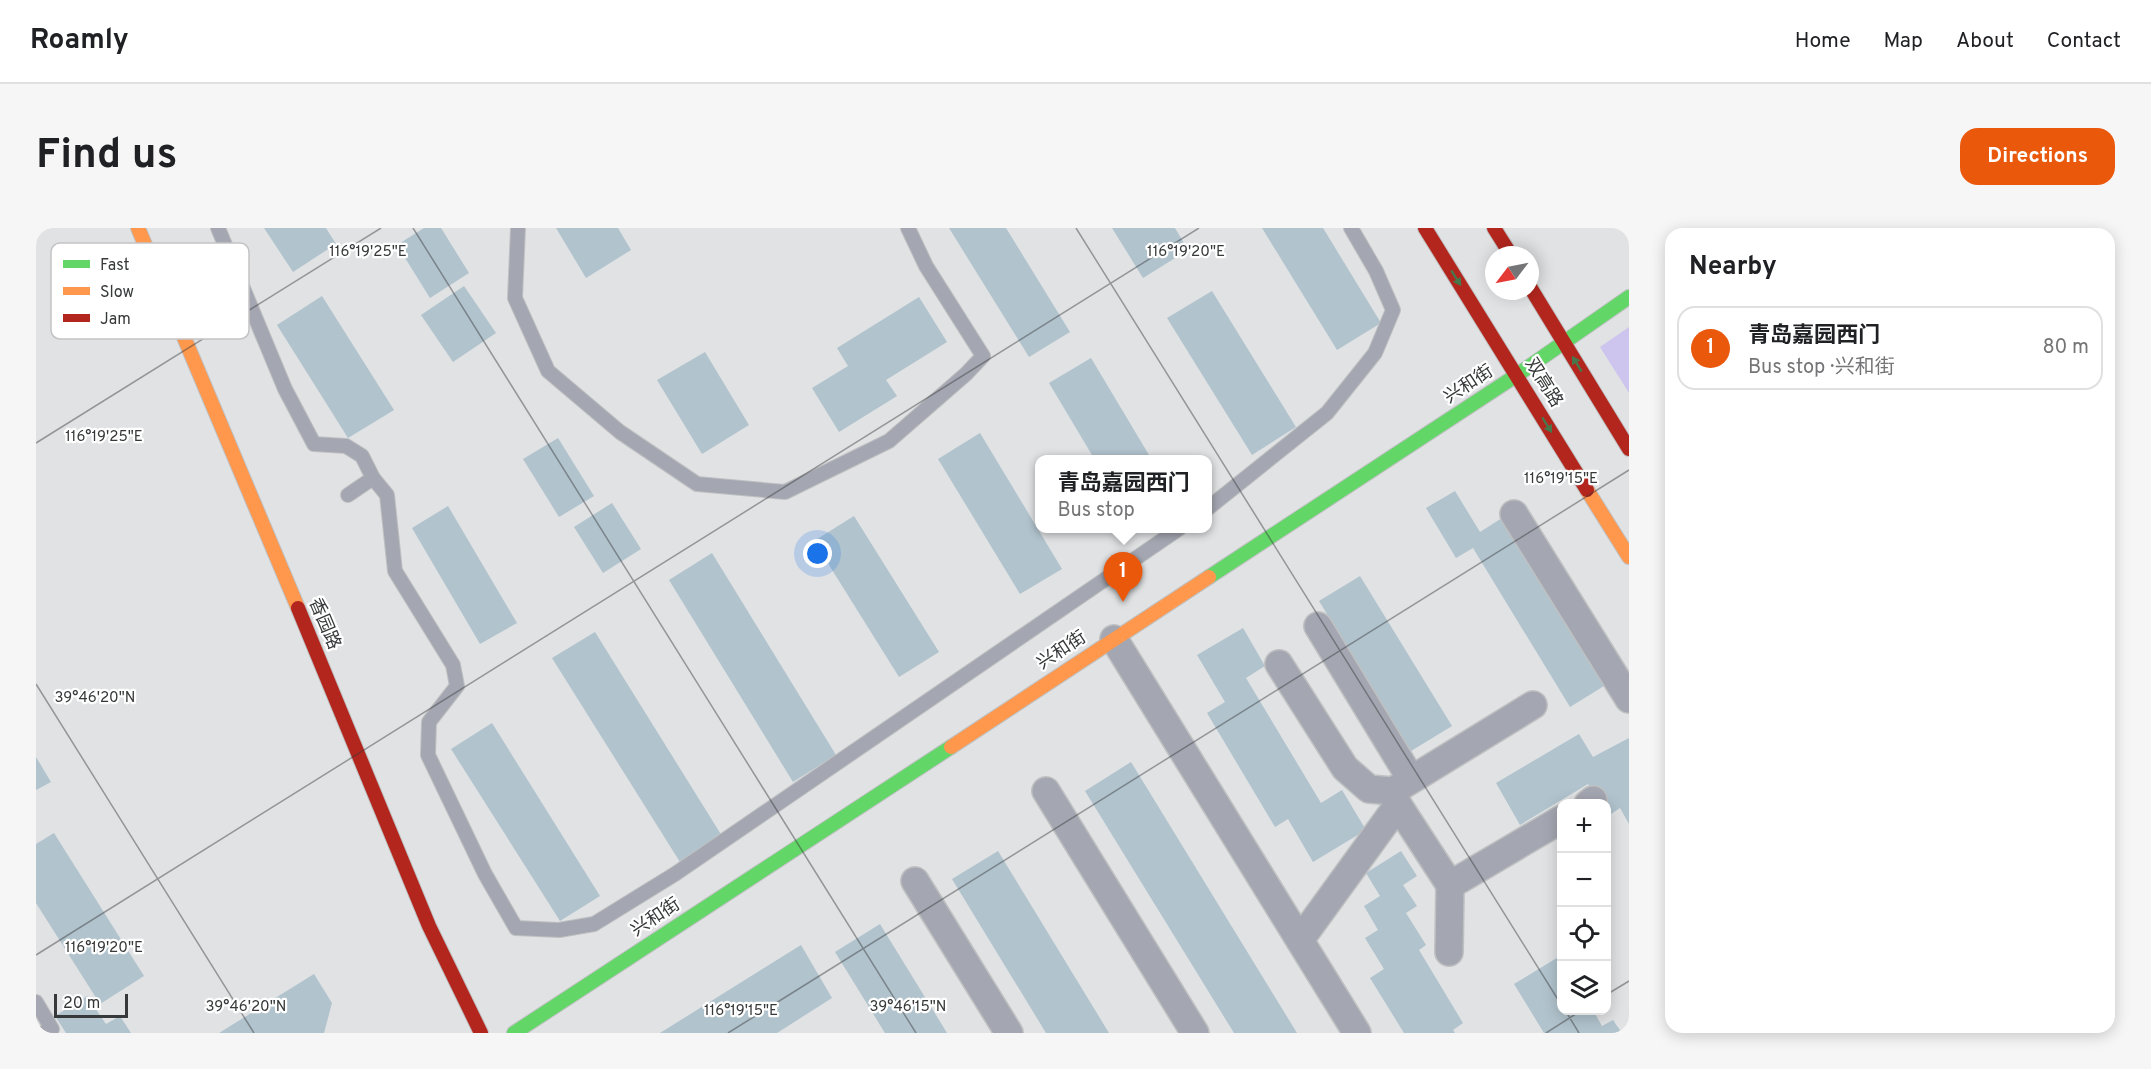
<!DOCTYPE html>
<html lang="en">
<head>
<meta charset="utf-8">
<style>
	:root { --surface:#fff; --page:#f6f6f6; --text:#202124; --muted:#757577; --line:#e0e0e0; --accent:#ea580c }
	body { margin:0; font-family:Overpass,"Noto Sans SC",sans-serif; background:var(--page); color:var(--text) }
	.controls { position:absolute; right:18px; bottom:18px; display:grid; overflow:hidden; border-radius:12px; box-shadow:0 3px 15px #0003 }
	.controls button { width:54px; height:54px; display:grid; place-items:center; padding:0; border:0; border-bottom:2px solid var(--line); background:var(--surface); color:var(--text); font:30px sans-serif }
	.compass { position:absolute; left:1449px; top:18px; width:54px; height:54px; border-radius:50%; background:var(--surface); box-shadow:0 3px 15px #0003; rotate:238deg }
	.scale { position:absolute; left:18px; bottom:15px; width:74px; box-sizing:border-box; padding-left:6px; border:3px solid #373839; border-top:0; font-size:16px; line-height:21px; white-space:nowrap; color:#373839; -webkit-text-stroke:4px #fff; paint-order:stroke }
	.you { position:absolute; left:782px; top:326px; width:21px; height:21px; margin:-15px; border:4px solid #fff; border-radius:50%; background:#1a73e8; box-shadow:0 0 0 9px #1a73e833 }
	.badge { display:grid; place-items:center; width:39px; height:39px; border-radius:50%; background:var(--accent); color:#fff; font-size:20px; font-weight:700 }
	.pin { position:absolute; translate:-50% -50px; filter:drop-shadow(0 2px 3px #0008) }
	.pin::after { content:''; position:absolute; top:32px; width:21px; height:18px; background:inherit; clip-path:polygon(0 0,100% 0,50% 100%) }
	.popup { position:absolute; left:999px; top:227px; width:177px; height:78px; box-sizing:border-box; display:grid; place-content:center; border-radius:12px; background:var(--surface); filter:drop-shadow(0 2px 4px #0005); font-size:20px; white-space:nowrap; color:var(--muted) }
	.popup b { font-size:22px; color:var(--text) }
	.popup::after { content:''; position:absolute; left:50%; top:100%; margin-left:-12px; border:12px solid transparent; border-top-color:var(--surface) }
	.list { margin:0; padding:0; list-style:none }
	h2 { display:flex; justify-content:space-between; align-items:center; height:78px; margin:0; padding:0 24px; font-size:26px }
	h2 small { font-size:20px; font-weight:400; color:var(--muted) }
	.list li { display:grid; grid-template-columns:39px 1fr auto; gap:18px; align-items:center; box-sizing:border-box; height:84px; margin:0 12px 12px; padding:0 12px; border:2px solid var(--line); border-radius:18px }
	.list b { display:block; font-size:22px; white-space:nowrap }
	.list p { margin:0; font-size:20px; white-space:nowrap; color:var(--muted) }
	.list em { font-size:20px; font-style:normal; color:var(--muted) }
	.icon { flex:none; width:33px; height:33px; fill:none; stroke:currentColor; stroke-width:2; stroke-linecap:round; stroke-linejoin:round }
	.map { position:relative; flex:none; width:1593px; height:805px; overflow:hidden; border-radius:18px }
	header { display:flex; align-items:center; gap:36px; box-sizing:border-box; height:84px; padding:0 30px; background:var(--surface); border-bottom:2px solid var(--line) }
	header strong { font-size:28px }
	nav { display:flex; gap:33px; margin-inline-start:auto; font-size:21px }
	.intro { display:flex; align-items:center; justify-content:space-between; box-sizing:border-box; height:144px; padding:0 36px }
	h1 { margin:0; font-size:42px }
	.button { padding:15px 27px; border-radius:18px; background:var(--accent); color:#fff; font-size:21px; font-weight:700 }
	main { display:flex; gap:36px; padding:0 36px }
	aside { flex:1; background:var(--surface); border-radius:18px; box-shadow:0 3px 15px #0003 }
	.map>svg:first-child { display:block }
	.green { fill:#cec5ee }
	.building { fill:#b1c3cd }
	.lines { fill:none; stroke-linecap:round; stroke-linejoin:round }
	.lane-casing { stroke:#bfc0c1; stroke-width:16 }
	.street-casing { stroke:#bfc0c1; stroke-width:30 }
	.fast-casing { stroke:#bfc0c1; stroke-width:16 }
	.slow-casing { stroke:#bfc0c1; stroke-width:16 }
	.jam-casing { stroke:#bfc0c1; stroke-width:16 }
	.lane { stroke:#a4a7b1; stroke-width:14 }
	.street { stroke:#a4a7b1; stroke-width:27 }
	.fast { stroke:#63d668; stroke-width:14 }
	.slow { stroke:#ff974d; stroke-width:14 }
	.jam { stroke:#b3261e; stroke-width:14 }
	.oneway { fill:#49774c }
	.ticks { fill:none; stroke:#373839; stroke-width:1.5; stroke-opacity:0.45 }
	.labels { text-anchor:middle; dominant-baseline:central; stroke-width:4.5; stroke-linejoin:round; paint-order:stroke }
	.street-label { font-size:18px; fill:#373839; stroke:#fff }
	.key { fill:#fff; stroke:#c3c3c4; stroke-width:1.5 }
	.key-label { font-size:16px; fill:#373839 }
	.ticks-label { font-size:15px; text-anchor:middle; fill:#373839; stroke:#fff; stroke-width:4.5; stroke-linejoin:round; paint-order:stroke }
</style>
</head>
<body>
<header>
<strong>Roamly</strong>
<nav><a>Home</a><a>Map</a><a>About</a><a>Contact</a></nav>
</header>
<div class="intro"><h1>Find us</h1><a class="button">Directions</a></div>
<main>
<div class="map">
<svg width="1593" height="805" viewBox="0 0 1593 805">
	<rect width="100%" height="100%" fill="#e0e2e4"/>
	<!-- green -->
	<path class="green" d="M 1593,99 L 1593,165 L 1564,119 Z"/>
	<!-- building -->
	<g class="building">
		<path d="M 228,0 L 290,0 L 300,16 L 257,44 Z"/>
		<path d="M 388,0 L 405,0 L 433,45 L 394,70 L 361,17 Z"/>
		<path d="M 520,0 L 582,0 L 595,22 L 550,50 Z"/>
		<path d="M 913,0 L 970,0 L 1034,104 L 993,129 Z"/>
		<path d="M 1076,0 L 1139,0 L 1152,22 L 1107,50 Z"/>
		<path d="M 1226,0 L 1287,0 L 1345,95 L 1301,122 Z"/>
		<path d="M 428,58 L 460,105 L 417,134 L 385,87 Z"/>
		<path d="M 1176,63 L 1260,199 L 1216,227 L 1131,90 Z"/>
		<path d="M 286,68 L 358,182 L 312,210 L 241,97 Z"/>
		<path d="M 883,69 L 911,114 L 850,152 L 861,168 L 803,204 L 776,160 L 812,138 L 801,120 Z"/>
		<path d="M 669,124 L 713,197 L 666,226 L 621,152 Z"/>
		<path d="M 1055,130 L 1116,232 L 1059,232 L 1013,155 Z"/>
		<path d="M 944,205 L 1026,341 L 984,366 L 902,231 Z"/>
		<path d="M 522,210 L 558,268 L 523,289 L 487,231 Z"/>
		<path d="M 1419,263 L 1444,304 L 1466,290 L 1568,458 L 1534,479 L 1437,320 L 1420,330 L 1390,280 Z"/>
		<path d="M 576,275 L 605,321 L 567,345 L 538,299 Z"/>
		<path d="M 412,278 L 481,395 L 444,416 L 376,300 Z"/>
		<path d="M 818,288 L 903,424 L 863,449 L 778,313 Z"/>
		<path d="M 676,325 L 800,527 L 757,554 L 633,352 Z"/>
		<path d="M 1324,348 L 1416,498 L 1375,523 L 1283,373 Z"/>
		<path d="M 1207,400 L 1229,438 L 1210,450 L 1285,575 L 1306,562 L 1330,602 L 1277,634 L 1252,591 L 1239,599 L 1171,485 L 1189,474 L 1161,427 Z"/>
		<path d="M 559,404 L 686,608 L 644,634 L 516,430 Z"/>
		<path d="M 456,495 L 564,668 L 524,693 L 415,521 Z"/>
		<path d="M 1543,506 L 1557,529 L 1593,510 L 1593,596 L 1584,580 L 1572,588 L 1570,576 L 1564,576 L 1552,556 L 1484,597 L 1460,555 Z"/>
		<path d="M 0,529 L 15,554 L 0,562 Z"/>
		<path d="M 1095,534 L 1261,805 L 1198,805 L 1049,563 Z"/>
		<path d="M 18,605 L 108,748 L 64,776 L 0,675 L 0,616 Z"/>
		<path d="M 962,623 L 1073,805 L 1010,805 L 916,651 Z"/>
		<path d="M 1365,623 L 1381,648 L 1367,657 L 1381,678 L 1370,685 L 1390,717 L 1383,722 L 1427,795 L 1417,802 L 1419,805 L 1368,805 L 1334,750 L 1348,741 L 1329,710 L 1342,702 L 1328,678 L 1344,668 L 1330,645 Z"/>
		<path d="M 844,696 L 911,805 L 849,805 L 799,724 Z"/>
		<path d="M 765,717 L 796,770 L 741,805 L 624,805 Z"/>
		<path d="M 1524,728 L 1526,782 L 1557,782 L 1566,798 L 1577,792 L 1586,805 L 1508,805 L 1478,756 Z"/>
		<path d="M 278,746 L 296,775 L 288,805 L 183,805 Z"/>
		<path d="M 51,768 L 70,796 L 84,788 L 95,805 L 30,805 L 19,788 Z"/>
	</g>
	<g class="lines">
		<!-- lane casing -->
		<g class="lane-casing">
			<g id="lane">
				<path d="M 182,0 L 249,161 L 278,216 L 310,218 L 326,228 L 337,250 L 351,267 L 359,343 L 417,437 L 421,458 L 393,494 L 392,527 L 449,646 L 480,700 L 523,702 L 558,696 L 639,646 L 1144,300"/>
				<path d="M 482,0 L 479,70 L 512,143 L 584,204 L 661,256 L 749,264 L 853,213 L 930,146 L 947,128 L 890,38 L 872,0"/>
				<path d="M 312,267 L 337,250"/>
				<path d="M 1171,281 L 1291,185 L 1339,125 L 1357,82 L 1340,43 L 1315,0"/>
				<path d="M 0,774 L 16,801 L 7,805"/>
			</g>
		</g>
		<!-- street casing -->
		<g class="street-casing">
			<g id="street">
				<path d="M 1478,286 L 1593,471"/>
				<path d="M 1282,398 L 1375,551"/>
				<path d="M 1078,411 L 1321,805"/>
				<path d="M 1243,436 L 1309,540 L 1333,561 L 1357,563"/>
				<path d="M 1010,563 L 1159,805"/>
				<path d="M 1552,576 L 1557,572"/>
				<path d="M 1362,577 L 1357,563 L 1497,477"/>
				<path d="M 879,653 L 973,805"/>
				<path d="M 1264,712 L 1362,577 L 1414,657 L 1526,591"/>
				<path d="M 1413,724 L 1414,657"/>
			</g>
		</g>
		<!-- fast casing -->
		<g class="fast-casing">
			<g id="fast">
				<path d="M 1173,349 L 1481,147 L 1593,69"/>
				<path d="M 478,805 L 915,519"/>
			</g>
		</g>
		<!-- slow casing -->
		<g class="slow-casing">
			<g id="slow">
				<path d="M 102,0 L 262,380"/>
				<path d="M 1551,262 L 1593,329"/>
				<path d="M 915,519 L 1173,349"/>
			</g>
		</g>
		<!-- jam casing -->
		<g class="jam-casing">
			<g id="jam">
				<path d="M 1389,0 L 1551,262"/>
				<path d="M 1458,0 L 1475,27"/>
				<path d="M 1494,59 L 1593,221"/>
				<path d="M 262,380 L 393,698 L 445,805"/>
			</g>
		</g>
		<!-- lane -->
		<use href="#lane" class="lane"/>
		<!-- street -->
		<use href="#street" class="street"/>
		<!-- fast -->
		<use href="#fast" class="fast"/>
		<!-- slow -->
		<use href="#slow" class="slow"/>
		<!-- jam -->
		<use href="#jam" class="jam"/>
	</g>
	<!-- one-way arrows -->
	<defs><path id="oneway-solid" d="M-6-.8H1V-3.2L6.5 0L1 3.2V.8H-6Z" transform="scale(1.5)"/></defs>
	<g class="oneway">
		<use href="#oneway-solid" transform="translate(1420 50) rotate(58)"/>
		<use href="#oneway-solid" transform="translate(1541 136) rotate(-121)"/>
		<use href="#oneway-solid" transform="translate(1511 197) rotate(58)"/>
	</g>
	<!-- ticks -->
	<path class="ticks" d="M 377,0 L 880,805M 1040,0 L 1526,778M 0,215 L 345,0M 0,456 L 218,805M 0,727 L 1163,0M 1570,767 L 1593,753M 1529,782 L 1543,805M 692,805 L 1593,242M 1510,805 L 1546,782"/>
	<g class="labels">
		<!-- street labels -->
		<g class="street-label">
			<text transform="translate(1507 155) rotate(58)">双高路</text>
			<text transform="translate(1433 157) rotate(-33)">兴和街</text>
			<text transform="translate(288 396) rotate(67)">香园路</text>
			<text transform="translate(1026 423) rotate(-33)">兴和街</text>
			<text transform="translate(620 690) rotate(-33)">兴和街</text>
		</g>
	</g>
	<!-- legend -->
	<rect x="15" y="15" width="198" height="96" rx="9" class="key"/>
	<rect x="27" y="32" width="27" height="8" fill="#63d668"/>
	<rect x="27" y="59" width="27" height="8" fill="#ff974d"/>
	<rect x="27" y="86" width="27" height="8" fill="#b3261e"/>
	<g class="key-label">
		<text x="64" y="42">Fast</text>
		<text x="64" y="69">Slow</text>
		<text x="64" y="96">Jam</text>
	</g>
	<g class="ticks-label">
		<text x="332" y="28">116°19'25"E</text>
		<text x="1150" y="28">116°19'20"E</text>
		<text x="68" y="213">116°19'25"E</text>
		<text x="1525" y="255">116°19'15"E</text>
		<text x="59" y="474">39°46'20"N</text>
		<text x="68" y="724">116°19'20"E</text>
		<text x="210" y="783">39°46'20"N</text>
		<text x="872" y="783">39°46'15"N</text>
		<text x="705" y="787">116°19'15"E</text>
	</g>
</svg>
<div class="controls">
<button>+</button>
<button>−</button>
<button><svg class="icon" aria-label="locate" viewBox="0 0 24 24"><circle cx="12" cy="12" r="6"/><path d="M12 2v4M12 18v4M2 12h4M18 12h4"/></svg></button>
<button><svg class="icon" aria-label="layers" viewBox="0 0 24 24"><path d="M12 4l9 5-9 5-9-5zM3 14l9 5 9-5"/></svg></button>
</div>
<svg class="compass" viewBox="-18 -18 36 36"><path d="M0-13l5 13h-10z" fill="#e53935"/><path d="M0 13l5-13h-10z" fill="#757577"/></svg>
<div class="scale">20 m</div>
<div class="you"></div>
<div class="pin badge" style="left:1087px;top:374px">1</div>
<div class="popup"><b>青岛嘉园西门</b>Bus stop</div>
</div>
<aside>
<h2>Nearby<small></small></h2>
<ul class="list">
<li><span class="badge">1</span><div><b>青岛嘉园西门</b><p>Bus stop · 兴和街</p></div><em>80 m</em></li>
</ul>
</aside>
</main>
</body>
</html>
